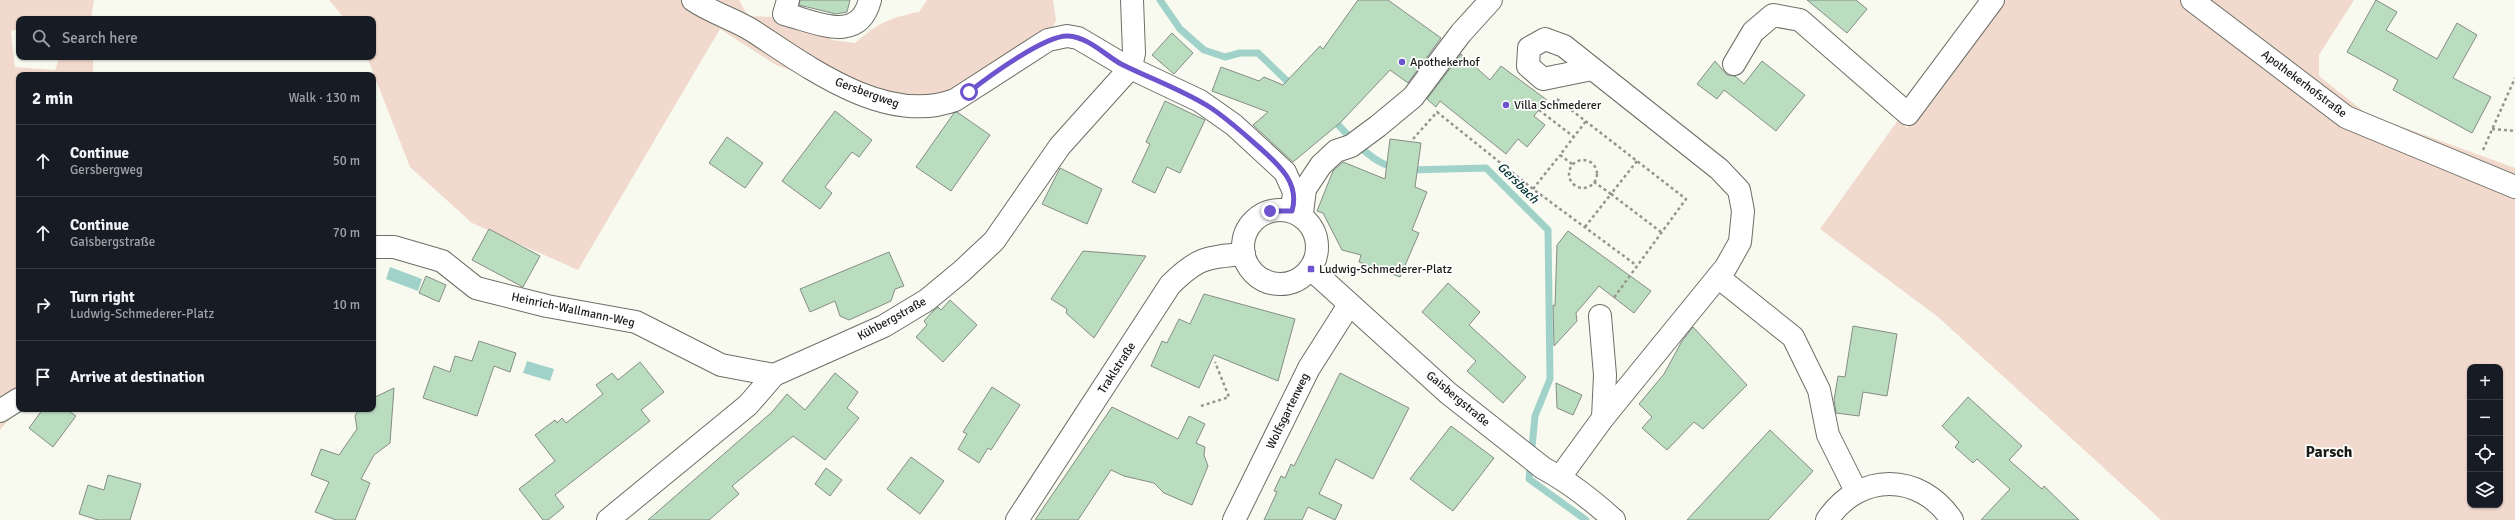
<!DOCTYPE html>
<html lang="en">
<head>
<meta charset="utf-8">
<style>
	:root { --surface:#171b24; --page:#242831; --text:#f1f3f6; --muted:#9ea1a6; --line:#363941 }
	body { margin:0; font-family:Signika,sans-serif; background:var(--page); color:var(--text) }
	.controls { position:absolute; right:12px; bottom:12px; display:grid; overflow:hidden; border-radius:8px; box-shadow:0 1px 3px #0004 }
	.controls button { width:36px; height:36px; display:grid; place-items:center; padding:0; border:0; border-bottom:1px solid var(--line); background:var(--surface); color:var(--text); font:20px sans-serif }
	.stop { position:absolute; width:12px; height:12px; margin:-9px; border:3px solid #6d53cd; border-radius:50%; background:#fff }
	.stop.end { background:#6d53cd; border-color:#fff; box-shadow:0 1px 4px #0008 }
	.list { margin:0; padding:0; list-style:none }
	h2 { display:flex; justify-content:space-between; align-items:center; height:52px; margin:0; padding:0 16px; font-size:17px }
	h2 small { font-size:13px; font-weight:400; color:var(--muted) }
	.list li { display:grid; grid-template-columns:26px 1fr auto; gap:12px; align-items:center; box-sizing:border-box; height:72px; padding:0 16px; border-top:1px solid var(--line) }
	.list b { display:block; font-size:15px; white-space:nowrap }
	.list p { margin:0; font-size:13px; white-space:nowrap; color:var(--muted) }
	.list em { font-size:13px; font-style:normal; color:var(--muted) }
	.icon { flex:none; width:22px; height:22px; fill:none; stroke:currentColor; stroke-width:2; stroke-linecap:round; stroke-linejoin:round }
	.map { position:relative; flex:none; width:2515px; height:520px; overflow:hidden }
	.search { position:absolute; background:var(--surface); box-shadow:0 1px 3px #0004; left:16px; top:16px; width:360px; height:44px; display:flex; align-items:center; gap:10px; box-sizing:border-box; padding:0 14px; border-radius:8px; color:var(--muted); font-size:15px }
	.panel { position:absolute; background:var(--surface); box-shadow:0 1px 3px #0004; left:16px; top:72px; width:360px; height:340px; border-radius:8px }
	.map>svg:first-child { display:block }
	.green { fill:#f2d9ce; fill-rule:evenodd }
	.water { fill:#a0d2ca }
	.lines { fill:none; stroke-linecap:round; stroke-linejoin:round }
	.stream { stroke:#a0d2ca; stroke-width:7 }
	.building { fill:#badcbf; stroke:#858d86 }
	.minor-casing { stroke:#6d6f66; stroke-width:24 }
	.path { stroke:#94958e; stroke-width:2.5; stroke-dasharray:3 3; stroke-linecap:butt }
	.minor { stroke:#fff; stroke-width:22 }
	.route { stroke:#6d53cd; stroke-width:5 }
	.poi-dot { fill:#6d53cd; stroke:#fff; stroke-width:1.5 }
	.labels { text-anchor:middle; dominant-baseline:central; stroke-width:3.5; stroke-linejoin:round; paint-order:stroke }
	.poi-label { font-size:12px; fill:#1b1b18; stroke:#fff; text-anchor:start }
	.street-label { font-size:12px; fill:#1b1b18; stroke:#fff }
	.water-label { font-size:13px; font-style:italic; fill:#02332e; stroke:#fff }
	.district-label { font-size:16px; font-weight:bold; fill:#1b1b18; stroke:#fff }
</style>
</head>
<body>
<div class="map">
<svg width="2515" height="520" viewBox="0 0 2515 520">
	<rect width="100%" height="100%" fill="#f8faf0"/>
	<!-- green -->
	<g class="green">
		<path d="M 0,0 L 94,0 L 91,19 L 19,19 L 19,29 L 11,31 L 15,67 L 55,70 L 59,59 L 62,57 L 90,57 L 93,59 L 93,75 L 19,75 L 19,408 L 0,430 Z"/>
		<path d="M 329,0 L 739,0 L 748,16 L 775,17 L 803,24 L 832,40 L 855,43 C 879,23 888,18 919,12 L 927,0 L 1053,0 L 1056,20 L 1041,57 L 987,94 L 944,115 L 906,113 L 776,65 L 720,29 L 578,270 L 472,223 L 410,167 L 367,57 L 373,57 L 373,19 L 345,19 Z"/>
		<path d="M 2005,0 L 2354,0 L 2319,55 L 2319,76 L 2367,114 L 2515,168 L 2515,520 L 2161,520 L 1938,317 L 1820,229 L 1898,120 L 1907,128 ZM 2470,367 L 2500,367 L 2500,505 L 2470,505 Z"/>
	</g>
	<!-- water -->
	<g class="water">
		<path d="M 390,267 L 422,279 L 418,291 L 386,279 Z"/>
		<path d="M 527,361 L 554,369 L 550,381 L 523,373 Z"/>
	</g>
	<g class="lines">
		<!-- stream -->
		<g class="stream">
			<path d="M 1160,0 L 1180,29 L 1204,50 L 1225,57 L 1240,53 L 1258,53 L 1286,80 L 1295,84"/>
			<path d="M 1332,118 C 1346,133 1374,166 1395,167"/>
			<path d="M 1409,170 L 1486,168 L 1548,230 L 1550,379 L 1535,416 L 1529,479 L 1586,520"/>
		</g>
	</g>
	<!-- building -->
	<g class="building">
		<path d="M 800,0 L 850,0 L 847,12 L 836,14 L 799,5 Z"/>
		<path d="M 1358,0 L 1388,0 L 1441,38 L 1408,83 L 1390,70 L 1341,122 L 1293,162 L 1253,125 L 1268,112 L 1212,91 L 1221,67 L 1259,81 L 1264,77 L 1283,85 L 1320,46 L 1323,49 Z"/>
		<path d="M 1807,0 L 1856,0 L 1867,9 L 1847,33 Z"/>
		<path d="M 2376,0 L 2397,12 L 2386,30 L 2437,59 L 2457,23 L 2477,35 L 2453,78 L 2491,97 L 2472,133 L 2393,90 L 2398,80 L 2347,52 Z"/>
		<path d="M 1172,33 L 1193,53 L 1174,74 L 1152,55 Z"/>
		<path d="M 1461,54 L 1490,80 L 1501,66 L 1547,100 L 1534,116 L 1545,125 L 1527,147 L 1518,139 L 1506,154 L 1440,101 L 1436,107 L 1427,99 Z"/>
		<path d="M 1715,61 L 1727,75 L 1735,76 L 1744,84 L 1762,61 L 1805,95 L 1776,131 L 1724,90 L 1717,99 L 1697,84 Z"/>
		<path d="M 1165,101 L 1205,120 L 1180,173 L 1167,167 L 1155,193 L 1132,182 L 1150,144 L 1146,142 Z"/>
		<path d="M 835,111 L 872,140 L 859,157 L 852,152 L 825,187 L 832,193 L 820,209 L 782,181 Z"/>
		<path d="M 957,112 L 990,135 L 951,191 L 916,167 L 954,113 Z"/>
		<path d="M 727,137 L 763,163 L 745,188 L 709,163 Z"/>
		<path d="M 1390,139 L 1421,143 L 1415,187 L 1427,192 L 1412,230 L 1419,233 L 1400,277 L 1359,262 L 1361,255 L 1342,250 L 1323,213 L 1317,211 L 1333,171 L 1343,162 L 1385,179 Z"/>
		<path d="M 1060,168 L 1102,189 L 1087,224 L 1042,204 Z"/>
		<path d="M 489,229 L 540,256 L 523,287 L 472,260 Z"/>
		<path d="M 1568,231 L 1651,291 L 1634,313 L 1599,286 L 1576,313 L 1577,321 L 1554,346 L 1553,305 L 1555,306 L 1557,245 Z"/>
		<path d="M 1083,251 L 1146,256 L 1094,338 L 1066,313 L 1067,309 L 1051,299 Z"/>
		<path d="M 889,252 L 904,286 L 895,289 L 891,301 L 849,320 L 840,316 L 835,301 L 810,312 L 800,289 Z"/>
		<path d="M 426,276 L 446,285 L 439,302 L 419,293 Z"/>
		<path d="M 1448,283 L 1480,312 L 1469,325 L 1526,377 L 1503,403 L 1467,371 L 1476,361 L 1422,312 Z"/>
		<path d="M 1204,294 L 1295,319 L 1278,381 L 1214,355 L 1199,388 L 1151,366 L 1162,341 L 1167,343 L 1179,319 L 1190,324 Z"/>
		<path d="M 950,300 L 977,325 L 943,362 L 916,337 L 927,325 L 924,321 L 933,311 L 938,307 L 941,310 Z"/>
		<path d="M 1853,326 L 1897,334 L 1887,396 L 1863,392 L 1859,416 L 1836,413 L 1834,400 L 1838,376 L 1845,377 Z"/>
		<path d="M 1693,327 L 1747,385 L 1703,429 L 1694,422 L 1667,450 L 1642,428 L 1652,417 L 1639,404 L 1664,374 L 1682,341 Z"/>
		<path d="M 479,341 L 516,353 L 510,372 L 494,366 L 477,416 L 423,398 L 434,366 L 450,372 L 455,356 L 472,361 Z"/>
		<path d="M 640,362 L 664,392 L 641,410 L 650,421 L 555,495 L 564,507 L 548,520 L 543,520 L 519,489 L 555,461 L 535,435 L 555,420 L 557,423 L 562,418 L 566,423 L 603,394 L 596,385 L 612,373 L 618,380 Z"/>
		<path d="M 835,373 L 858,392 L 847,408 L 859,418 L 825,460 L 793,436 L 732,486 L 739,494 L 709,520 L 648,520 L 772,412 L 787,394 L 805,410 Z"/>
		<path d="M 1340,373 L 1409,408 L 1373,479 L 1336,459 L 1319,494 L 1342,505 L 1335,520 L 1308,507 L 1302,520 L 1264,520 L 1277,492 L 1274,491 L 1281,476 L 1285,478 L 1291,464 L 1294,466 Z"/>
		<path d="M 1556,383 L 1582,395 L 1573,415 L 1557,408 Z"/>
		<path d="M 992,387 L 1020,405 L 991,450 L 988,448 L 979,463 L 958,449 L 967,434 L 963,432 Z"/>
		<path d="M 394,388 L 390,443 L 374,455 L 361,479 L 370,483 L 355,520 L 336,520 L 315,512 L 329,482 L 311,475 L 321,449 L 339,455 L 357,429 L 355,416 L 359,409 L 373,409 L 373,398 Z"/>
		<path d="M 1968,397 L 2022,446 L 2009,460 L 2042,489 L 2044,486 L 2079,520 L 1981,520 L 2010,489 L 1977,459 L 1973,463 L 1955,447 L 1959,442 L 1942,426 Z"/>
		<path d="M 1112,407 L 1178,439 L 1189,416 L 1205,424 L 1196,443 L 1205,447 L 1204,455 L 1208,466 L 1192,505 L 1164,493 L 1154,483 L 1124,476 L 1111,470 L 1078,520 L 1035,520 Z"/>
		<path d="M 43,409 L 66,409 L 76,416 L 53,447 L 29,428 Z"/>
		<path d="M 1451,426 L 1494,458 L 1453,511 L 1410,479 Z"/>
		<path d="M 1770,430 L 1813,471 L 1768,520 L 1687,520 Z"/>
		<path d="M 911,457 L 944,481 L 920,514 L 887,489 Z"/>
		<path d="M 826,468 L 842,480 L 830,496 L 815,484 Z"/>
		<path d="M 108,475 L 141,484 L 130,520 L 98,520 L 79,514 L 88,485 L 104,490 Z"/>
	</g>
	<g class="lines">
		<!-- minor casing -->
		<g class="minor-casing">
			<g id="minor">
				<path d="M 693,0 C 712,13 734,19 753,31 C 808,67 886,126 955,100 L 1048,40 L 1067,36 L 1078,38 L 1122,64 L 1200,101 L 1234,125 L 1285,172 L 1294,192 L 1292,211"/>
				<path d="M 788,0 L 784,14 C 817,22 858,45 870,0"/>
				<path d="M 2192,0 L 2346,117 L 2515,187"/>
				<path d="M 1734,64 L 1753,32 L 1773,15 L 1800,20 L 1908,114 L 1993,0"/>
				<circle cx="1280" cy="247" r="37"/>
				<path d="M 1302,213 L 1305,189 L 1321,165 L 1336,151 L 1351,146 L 1378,126 L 1413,97 L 1461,33 L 1491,0"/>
				<path d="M 373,247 L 394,247 L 442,261 L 476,288 L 547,306 L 636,322 L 721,365 L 774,375"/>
				<path d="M 1311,269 L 1448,393 L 1543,468 C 1569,482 1592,500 1614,520"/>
				<path d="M 1718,277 L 1793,337 L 1819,390 L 1828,435 L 1856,491"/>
				<path d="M 1600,316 L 1605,375 L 1603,418"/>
				<path d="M 0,411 L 19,399"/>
				<path d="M 1560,477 L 1603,418 L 1726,267 L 1740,242 L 1743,211 L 1739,190 L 1719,169 L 1564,46 L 1545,39 L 1529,48 L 1528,66 L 1543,79 L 1592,69"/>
				<path d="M 608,520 L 748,405 L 774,375 L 884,326 L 927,300 L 962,271 L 994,241 L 1060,146 L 1131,67 L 1134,53 L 1132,0"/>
				<path d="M 1017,520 L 1170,285 C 1197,258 1206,257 1244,254"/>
				<path d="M 1234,520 L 1309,368 L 1349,305"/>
				<path d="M 1827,520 C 1859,472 1920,472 1952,520"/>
			</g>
		</g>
		<!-- path -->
		<g class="path">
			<path d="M 1557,99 L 1686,199 L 1613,299"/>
			<path d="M 1539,110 L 1574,137"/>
			<path d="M 2492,129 L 2515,131"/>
			<path d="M 1413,139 L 1437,112 L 1533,189 L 1636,265"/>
			<path d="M 2483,150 L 2515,78"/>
			<circle cx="1583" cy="174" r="14"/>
			<path d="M 1637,161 L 1611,194 L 1661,232"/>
			<path d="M 1572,164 L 1560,155 L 1586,121"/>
			<path d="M 1533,189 L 1560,155"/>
			<path d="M 1585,227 L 1611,194 L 1594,182"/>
			<path d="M 1201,406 L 1229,397 L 1215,362"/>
		</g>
		<!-- minor -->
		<use href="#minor" class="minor"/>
	</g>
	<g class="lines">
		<!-- route -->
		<path class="route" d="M 969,92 C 988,77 1045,35 1068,36 C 1088,37 1105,55 1121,64 C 1151,79 1183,90 1211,108 C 1229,120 1244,134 1260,148 C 1279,165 1300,183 1292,211 L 1270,211"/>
	</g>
	<!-- markers -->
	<g class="poi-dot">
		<circle cx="1402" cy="62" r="4"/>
		<circle cx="1506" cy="105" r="4"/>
		<rect x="1307" y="265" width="8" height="8" rx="2"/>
	</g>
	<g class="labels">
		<!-- poi labels -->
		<g class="poi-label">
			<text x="1410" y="62">Apothekerhof</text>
			<text x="1514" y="105">Villa Schmederer</text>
			<text x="1319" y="269">Ludwig-Schmederer-Platz</text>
		</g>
		<!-- street labels -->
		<g class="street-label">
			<text transform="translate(2304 84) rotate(37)">Apothekerhofstraße</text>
			<text transform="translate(867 93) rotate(20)">Gersbergweg</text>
			<text transform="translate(573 310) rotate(12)">Heinrich-Wallmann-Weg</text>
			<text transform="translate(892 319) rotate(-29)">Kühbergstraße</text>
			<text transform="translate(1117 368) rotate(-57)">Traklstraße</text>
			<text transform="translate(1458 399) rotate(40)">Gaisbergstraße</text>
			<text transform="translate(1288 411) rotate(-64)">Wolfsgartenweg</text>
		</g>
		<!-- water labels -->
		<g class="water-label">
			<text transform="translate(1518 183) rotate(45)">Gersbach</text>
		</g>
		<!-- district labels -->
		<g class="district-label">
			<text x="2329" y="452">Parsch</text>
		</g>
	</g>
</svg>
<div class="controls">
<button>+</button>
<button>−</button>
<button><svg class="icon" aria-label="locate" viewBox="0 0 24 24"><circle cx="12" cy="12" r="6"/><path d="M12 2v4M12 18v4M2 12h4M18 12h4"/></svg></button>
<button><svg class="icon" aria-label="layers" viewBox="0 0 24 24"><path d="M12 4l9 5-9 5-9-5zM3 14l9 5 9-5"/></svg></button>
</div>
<div class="stop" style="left:969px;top:92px"></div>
<div class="stop end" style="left:1270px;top:211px"></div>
<div class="search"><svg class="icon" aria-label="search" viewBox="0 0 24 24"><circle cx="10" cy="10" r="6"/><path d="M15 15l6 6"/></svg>Search here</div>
<section class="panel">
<h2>2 min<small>Walk · 130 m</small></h2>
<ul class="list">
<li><svg class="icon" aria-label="ahead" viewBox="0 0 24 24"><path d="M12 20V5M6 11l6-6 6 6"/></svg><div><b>Continue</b><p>Gersbergweg</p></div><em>50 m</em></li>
<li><svg class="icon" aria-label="ahead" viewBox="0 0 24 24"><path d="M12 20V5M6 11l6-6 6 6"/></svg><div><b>Continue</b><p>Gaisbergstraße</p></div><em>70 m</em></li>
<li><svg class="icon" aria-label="right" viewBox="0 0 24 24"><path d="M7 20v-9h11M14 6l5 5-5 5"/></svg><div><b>Turn right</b><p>Ludwig-Schmederer-Platz</p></div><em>10 m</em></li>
<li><svg class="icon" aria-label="arrive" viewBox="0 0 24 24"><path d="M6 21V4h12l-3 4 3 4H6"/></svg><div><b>Arrive at destination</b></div></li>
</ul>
</section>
</div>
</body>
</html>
